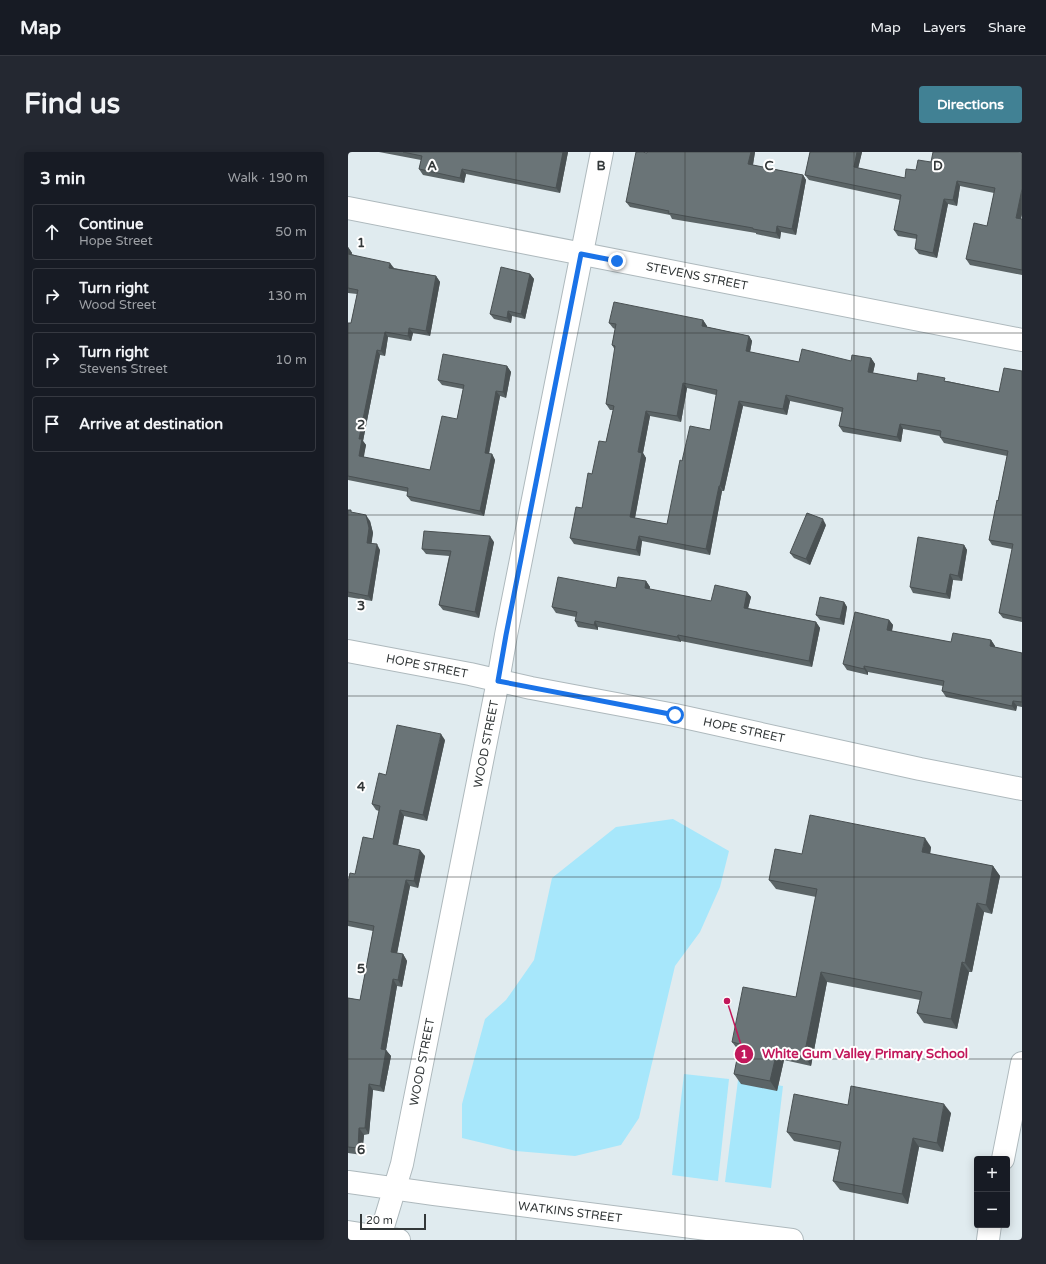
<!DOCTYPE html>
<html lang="en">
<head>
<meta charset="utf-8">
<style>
	:root { --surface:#171b24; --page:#242831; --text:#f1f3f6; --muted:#9ea1a6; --line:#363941; --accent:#418194 }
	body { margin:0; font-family:"Varela Round",sans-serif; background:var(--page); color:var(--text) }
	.controls { position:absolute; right:12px; bottom:12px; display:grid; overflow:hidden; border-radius:4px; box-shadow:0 2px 10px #0003 }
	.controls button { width:36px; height:36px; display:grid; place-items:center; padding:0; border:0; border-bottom:1px solid var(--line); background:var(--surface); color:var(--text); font:20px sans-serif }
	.scale { position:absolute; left:12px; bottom:10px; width:66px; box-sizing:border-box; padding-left:4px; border:2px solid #333839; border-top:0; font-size:11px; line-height:14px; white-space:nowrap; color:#333839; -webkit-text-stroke:3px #fff; paint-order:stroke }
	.stop { position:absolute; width:12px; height:12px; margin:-9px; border:3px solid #1a73e8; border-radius:50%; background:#fff }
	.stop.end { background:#1a73e8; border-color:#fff; box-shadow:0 1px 4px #0008 }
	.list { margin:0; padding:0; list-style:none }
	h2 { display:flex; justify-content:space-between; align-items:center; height:52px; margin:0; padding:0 16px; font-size:17px }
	h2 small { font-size:13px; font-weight:400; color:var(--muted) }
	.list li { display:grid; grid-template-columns:26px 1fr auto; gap:12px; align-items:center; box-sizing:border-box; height:56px; margin:0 8px 8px; padding:0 8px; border:1px solid var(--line); border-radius:4px }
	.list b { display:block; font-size:15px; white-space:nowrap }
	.list p { margin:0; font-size:13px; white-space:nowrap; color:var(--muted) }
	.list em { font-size:13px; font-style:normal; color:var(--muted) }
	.icon { flex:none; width:22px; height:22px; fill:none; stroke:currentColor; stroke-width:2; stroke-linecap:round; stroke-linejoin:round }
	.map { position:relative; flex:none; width:674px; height:1088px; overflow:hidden; border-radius:4px }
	header { display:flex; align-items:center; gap:24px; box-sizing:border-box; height:56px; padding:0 20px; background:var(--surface); border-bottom:1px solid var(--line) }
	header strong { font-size:19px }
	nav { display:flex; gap:22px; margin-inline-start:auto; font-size:14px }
	.intro { display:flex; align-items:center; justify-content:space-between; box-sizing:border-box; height:96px; padding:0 24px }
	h1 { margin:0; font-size:28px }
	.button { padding:10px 18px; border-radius:4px; background:var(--accent); color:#fff; font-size:14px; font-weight:700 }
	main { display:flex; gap:24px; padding:0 24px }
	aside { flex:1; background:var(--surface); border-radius:4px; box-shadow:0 2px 10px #0003 }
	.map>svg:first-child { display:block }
	.green { fill:#a7e7fb }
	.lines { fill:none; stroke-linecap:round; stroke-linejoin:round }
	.minor-casing { stroke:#aeb9bd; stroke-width:24 }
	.tertiary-casing { stroke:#aeb9bd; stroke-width:24 }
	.minor { stroke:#fff; stroke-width:22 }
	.tertiary { stroke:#fff; stroke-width:22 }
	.wall { fill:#5b6466; fill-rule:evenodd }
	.shaded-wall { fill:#4a5153 }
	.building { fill:#6a7477; stroke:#4a5153; fill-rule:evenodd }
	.route { stroke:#1a73e8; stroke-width:5 }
	.grid { fill:none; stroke:#333839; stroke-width:1; stroke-opacity:0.55 }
	.labels { text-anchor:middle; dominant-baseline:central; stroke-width:4; stroke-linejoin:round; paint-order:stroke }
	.street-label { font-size:12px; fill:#333839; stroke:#fff }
	.grid-label { font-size:13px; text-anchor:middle; font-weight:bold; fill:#333839; stroke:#fff; stroke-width:4; stroke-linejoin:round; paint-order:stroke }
	.leader { fill:none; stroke:#c2185b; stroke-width:1.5 }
	.callout-dot { fill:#c2185b; stroke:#fff; stroke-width:1.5 }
	.mark-label { font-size:12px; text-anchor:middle; font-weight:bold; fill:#fff }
	.callout-label { font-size:13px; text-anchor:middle; font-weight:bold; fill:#c2185b; stroke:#fff; stroke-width:4; stroke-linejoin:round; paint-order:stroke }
</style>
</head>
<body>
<header>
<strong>Map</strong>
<nav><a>Map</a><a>Layers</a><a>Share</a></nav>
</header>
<div class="intro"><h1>Find us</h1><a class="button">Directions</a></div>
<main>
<aside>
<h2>3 min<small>Walk · 190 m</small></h2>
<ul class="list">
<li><svg class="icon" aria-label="ahead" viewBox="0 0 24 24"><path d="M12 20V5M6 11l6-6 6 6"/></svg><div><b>Continue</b><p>Hope Street</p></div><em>50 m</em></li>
<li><svg class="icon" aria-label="right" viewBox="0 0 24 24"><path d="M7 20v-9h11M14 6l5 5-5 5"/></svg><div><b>Turn right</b><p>Wood Street</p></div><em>130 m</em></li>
<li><svg class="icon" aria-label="right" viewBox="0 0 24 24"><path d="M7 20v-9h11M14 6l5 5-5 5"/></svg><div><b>Turn right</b><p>Stevens Street</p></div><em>10 m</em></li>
<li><svg class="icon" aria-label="arrive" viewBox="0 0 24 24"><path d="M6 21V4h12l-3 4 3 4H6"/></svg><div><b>Arrive at destination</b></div></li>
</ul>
</aside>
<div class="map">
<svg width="674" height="1088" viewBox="0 0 674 1088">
	<rect width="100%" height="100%" fill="#e0ebef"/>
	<!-- green -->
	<g class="green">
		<path d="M 325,667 L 381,699 L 372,735 L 352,780 L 327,814 L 291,966 L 273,993 L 227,1004 L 168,999 L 114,986 L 114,952 L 137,867 L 158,848 L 186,808 L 204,726 L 268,675 Z"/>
		<path d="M 336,922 L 381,927 L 370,1029 L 324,1023 Z"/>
		<path d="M 390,928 L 435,934 L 423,1036 L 377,1030 Z"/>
	</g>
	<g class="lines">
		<!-- minor casing -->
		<g class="minor-casing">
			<g id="minor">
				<path d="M 0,499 L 122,522 L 183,536 L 327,563 L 572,617 L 674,637"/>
				<path d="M 655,1007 L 674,911"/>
				<path d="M 0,1030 L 86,1042 L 444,1088"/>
				<path d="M 0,1080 L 51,1088"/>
				<path d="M 31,1088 L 54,1012 L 150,529 L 158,483 L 254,0"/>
				<path d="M 640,1088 L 642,1073"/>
			</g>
		</g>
		<!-- tertiary casing -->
		<g class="tertiary-casing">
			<path id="tertiary" d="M 0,56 C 224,102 450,142 674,188"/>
		</g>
		<!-- minor -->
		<use href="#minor" class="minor"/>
		<!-- tertiary -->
		<use href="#tertiary" class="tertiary"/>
	</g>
	<!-- wall -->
	<g class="wall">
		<path d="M 31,0 L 220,0 L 212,41 L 118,22 L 116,31 L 75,23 L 71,17 L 73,8 Z"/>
		<path d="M 299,0 L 407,0 L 405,13 L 455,23 L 458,28 L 448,83 L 433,80 L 432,87 L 408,82 L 408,81 L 324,67 L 322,63 L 282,55 L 278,50 Z"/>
		<path d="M 462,0 L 514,0 L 510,16 L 557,26 L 568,18 L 583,10 L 674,0 L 674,62 L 673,67 L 674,67 L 674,123 L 622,113 L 618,107 L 639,74 L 646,41 L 612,34 L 609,54 L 600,52 L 589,106 L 571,102 L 567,97 L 569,87 L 550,84 L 546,78 L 552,48 L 461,28 L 457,23 Z"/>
		<path d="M 0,95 L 4,101 L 3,102 L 46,116 L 88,124 L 92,130 L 82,184 L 65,181 L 63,189 L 40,185 L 37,204 L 32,203 L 15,289 L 18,293 L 15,305 L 82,318 L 109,267 L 115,237 L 94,233 L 90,228 L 159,214 L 163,220 L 158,246 L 152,244 L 141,302 L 144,302 L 147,308 L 136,364 L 63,349 L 59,344 L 60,340 L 0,328 L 0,171 L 3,171 L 9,142 L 0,141 Z"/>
		<path d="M 182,122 L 186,127 L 177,167 L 164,164 L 163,171 L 146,167 L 142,162 Z"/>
		<path d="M 355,168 L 359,174 L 359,175 L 401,184 L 404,189 L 402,200 L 451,210 L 503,209 L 523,206 L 527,212 L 525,221 L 569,229 L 599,229 L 651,240 L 674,219 L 674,470 L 655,466 L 651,461 L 664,397 L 644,393 L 641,388 L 650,349 L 659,304 L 596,291 L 592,285 L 592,284 L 555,277 L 553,290 L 495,280 L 491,274 L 494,260 L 442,249 L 439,263 L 395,254 L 376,339 L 374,339 L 362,403 L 294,389 L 292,404 L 226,392 L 222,386 L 234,356 L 244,322 L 258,290 L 265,258 L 262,258 L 258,252 L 267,198 L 264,193 L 267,177 L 265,176 L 261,171 ZM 339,236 L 368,243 L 362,278 L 334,309 L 319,372 L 287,366 L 298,306 L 295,301 L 302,264 L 333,270 Z"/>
		<path d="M 0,358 L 5,361 L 22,369 L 25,381 L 23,391 L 32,398 L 24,449 L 0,445 Z"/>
		<path d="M 478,373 L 462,413 L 446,406 L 442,401 Z"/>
		<path d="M 146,390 L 131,466 L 95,458 L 91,453 L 101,404 L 78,402 L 74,397 Z"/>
		<path d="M 616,393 L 619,398 L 614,429 L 605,428 L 602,447 L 565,441 L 562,435 Z"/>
		<path d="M 298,429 L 302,435 L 301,437 L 363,449 L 399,440 L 403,445 L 400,456 L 468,470 L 472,476 L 464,515 L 333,489 L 333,490 L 250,475 L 250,478 L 230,475 L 227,469 L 228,465 L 208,461 L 204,455 L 268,436 Z"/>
		<path d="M 496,450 L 499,455 L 496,473 L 472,468 L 468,463 Z"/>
		<path d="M 541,468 L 545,473 L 544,479 L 603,490 L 643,488 L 647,494 L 646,495 L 674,501 L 674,555 L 669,554 L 668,559 L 598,545 L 594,539 L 595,534 L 520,520 L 520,523 L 499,518 L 495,512 Z"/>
		<path d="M 97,588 L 79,669 L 56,664 L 50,693 L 77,704 L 70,736 L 62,734 L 49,801 L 55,802 L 59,809 L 54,835 L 49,834 L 38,898 L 43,904 L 36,940 L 25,938 L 21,982 L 16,983 L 14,1003 L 0,1001 L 0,846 L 12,848 L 25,779 L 0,774 L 0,730 L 7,722 L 25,687 L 31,659 L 28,658 L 24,652 L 38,623 Z"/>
		<path d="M 583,695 L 582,702 L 645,714 L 652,724 L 644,762 L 636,760 L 624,820 L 621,820 L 609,877 L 576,871 L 569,861 L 572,848 L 479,830 L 463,914 L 436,908 L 429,939 L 393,932 L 386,922 L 391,899 L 384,890 L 448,845 L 468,745 L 428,737 L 421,728 L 454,702 Z"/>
		<path d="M 500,953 L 603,961 L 595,1000 L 571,995 L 560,1052 L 492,1038 L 485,1029 L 491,998 L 446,989 L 439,980 Z"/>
	</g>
	<!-- shaded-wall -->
	<g class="shaded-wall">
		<path d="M 215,0 L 220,0 L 212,41 L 208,36 Z"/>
		<path d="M 403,0 L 407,0 L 404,18 L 400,12 Z"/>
		<path d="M 509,0 L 514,0 L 509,21 L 506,15 Z"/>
		<path d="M 114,17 L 118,22 L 116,31 L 112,26 Z"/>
		<path d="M 455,23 L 458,28 L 448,83 L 444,77 Z"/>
		<path d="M 609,29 L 612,34 L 609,54 L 605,48 Z"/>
		<path d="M 674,37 L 674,62 L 672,72 L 668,66 Z"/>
		<path d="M 596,47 L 600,52 L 589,106 L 585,101 Z"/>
		<path d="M 429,74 L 433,80 L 432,87 L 428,81 Z"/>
		<path d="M 0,95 L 4,101 L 3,107 L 0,103 Z"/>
		<path d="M 42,111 L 46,116 L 45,121 L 41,116 Z"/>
		<path d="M 182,122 L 186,127 L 177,167 L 173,162 Z"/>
		<path d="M 88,124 L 92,130 L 82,184 L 78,179 Z"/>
		<path d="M 160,159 L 164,164 L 163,171 L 159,166 Z"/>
		<path d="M 355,168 L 359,174 L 358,180 L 354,174 Z"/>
		<path d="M 61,176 L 65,181 L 63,189 L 60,184 Z"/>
		<path d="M 37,180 L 40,185 L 37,204 L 33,199 Z"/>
		<path d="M 401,184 L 404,189 L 401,205 L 398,199 Z"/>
		<path d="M 29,198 L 32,203 L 15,289 L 18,293 L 15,310 L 11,304 L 11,287 Z"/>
		<path d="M 523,206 L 527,212 L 524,225 L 520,220 Z"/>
		<path d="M 159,214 L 163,220 L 158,246 L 155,240 Z"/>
		<path d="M 335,231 L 339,236 L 333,270 L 329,264 Z"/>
		<path d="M 148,239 L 152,244 L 140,306 L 137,301 Z"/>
		<path d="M 438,243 L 442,249 L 439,263 L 435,257 Z"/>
		<path d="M 391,249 L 395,254 L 376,339 L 372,334 Z"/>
		<path d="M 298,259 L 302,264 L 295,301 L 298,306 L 286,371 L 282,365 L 290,300 Z"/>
		<path d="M 552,272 L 555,277 L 553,290 L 549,285 Z"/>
		<path d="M 144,302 L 147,308 L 136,364 L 132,359 Z"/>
		<path d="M 371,334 L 374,339 L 362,403 L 358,397 Z"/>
		<path d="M 18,363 L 22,369 L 25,381 L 23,396 L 19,391 Z"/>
		<path d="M 475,367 L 478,373 L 462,413 L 458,407 Z"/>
		<path d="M 142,384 L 146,390 L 131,466 L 127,460 Z"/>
		<path d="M 291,384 L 294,389 L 292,404 L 288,398 Z"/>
		<path d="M 29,392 L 32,398 L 24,449 L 20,444 Z"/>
		<path d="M 616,393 L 619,398 L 614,429 L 610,424 Z"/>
		<path d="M 602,422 L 605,428 L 602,447 L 598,442 Z"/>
		<path d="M 298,429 L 302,435 L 301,442 L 297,436 Z"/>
		<path d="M 399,440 L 403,445 L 399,461 L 396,456 Z"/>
		<path d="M 496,450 L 499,455 L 496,473 L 492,467 Z"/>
		<path d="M 541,468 L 545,473 L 543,483 L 539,478 Z"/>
		<path d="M 247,469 L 250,475 L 250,478 L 246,473 Z"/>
		<path d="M 468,470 L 472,476 L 464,515 L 461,509 Z"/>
		<path d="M 330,483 L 333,489 L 333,490 L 329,485 Z"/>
		<path d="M 643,488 L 647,494 L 645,500 L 642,494 Z"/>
		<path d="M 516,514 L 520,520 L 520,523 L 516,517 Z"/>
		<path d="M 665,549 L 669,554 L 668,559 L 664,554 Z"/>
		<path d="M 93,582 L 97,588 L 79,669 L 75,663 Z"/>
		<path d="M 52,658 L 56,664 L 49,698 L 45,692 Z"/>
		<path d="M 577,686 L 583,695 L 581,710 L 574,700 Z"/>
		<path d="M 72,698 L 77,704 L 70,736 L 66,729 Z"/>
		<path d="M 645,714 L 652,724 L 644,762 L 638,753 Z"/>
		<path d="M 58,728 L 62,734 L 48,807 L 43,800 Z"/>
		<path d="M 629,751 L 636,760 L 624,820 L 617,811 Z"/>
		<path d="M 55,802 L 59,809 L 54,835 L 50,828 Z"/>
		<path d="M 614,810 L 621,820 L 609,877 L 603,867 Z"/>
		<path d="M 473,820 L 479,830 L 463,914 L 456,904 Z"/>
		<path d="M 45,827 L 49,834 L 38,898 L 43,904 L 36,940 L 32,934 L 33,897 Z"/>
		<path d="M 429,899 L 436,908 L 429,939 L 422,929 Z"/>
		<path d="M 21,932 L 25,938 L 21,982 L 17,976 Z"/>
		<path d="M 596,952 L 603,961 L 595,1000 L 589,991 Z"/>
		<path d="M 11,976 L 16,983 L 14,1003 L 10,996 Z"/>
		<path d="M 565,986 L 571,995 L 560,1052 L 554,1042 Z"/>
	</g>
	<!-- building -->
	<g class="building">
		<path d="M 55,0 L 215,0 L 208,36 L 114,17 L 112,26 L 71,17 L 74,4 Z"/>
		<path d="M 288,0 L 294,0 L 299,1 L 299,0 L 403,0 L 400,12 L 455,23 L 444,77 L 429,74 L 428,81 L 405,77 L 405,76 L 320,61 L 321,59 L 278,50 Z"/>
		<path d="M 462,0 L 509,0 L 506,15 L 557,26 L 558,17 L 568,18 L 570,8 L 583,10 L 585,0 L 674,0 L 674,37 L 668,66 L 674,67 L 674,118 L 618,107 L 626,71 L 639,74 L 647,36 L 609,29 L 605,48 L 596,47 L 585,101 L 567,97 L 569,83 L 546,78 L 553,43 L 457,23 Z"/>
		<path d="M 0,102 L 42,111 L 41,116 L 88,124 L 78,179 L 61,176 L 60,184 L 37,180 L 33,199 L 29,198 L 11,287 L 14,287 L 11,304 L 82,318 L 94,264 L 109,267 L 116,233 L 90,228 L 95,202 L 159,214 L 155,240 L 148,239 L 137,301 L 144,302 L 132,359 L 59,344 L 60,336 L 0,324 L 0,171 L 3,171 L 10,138 L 0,136 Z"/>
		<path d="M 153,115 L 182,122 L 173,162 L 160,159 L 159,166 L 142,162 Z"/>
		<path d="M 266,150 L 355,168 L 354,174 L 401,184 L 398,199 L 451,210 L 454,197 L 503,209 L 504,203 L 523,206 L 520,220 L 569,229 L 570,221 L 597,226 L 596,229 L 651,240 L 656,216 L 674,219 L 674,466 L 651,461 L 665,392 L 641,388 L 649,348 L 650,349 L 660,299 L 592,285 L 593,279 L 552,272 L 549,285 L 491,274 L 495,256 L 438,243 L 435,257 L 391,249 L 372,334 L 371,334 L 358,397 L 291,384 L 288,398 L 222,386 L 228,355 L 234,356 L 240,321 L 244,322 L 251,289 L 258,290 L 266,254 L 258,252 L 267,194 L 264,193 L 268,172 L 261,171 ZM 335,231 L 369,238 L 362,278 L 342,274 L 334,309 L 332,308 L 319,372 L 282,365 L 294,301 L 290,300 L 298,259 L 329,264 Z"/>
		<path d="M 0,358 L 3,358 L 3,360 L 18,363 L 21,376 L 19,391 L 29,392 L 20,444 L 0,440 Z"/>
		<path d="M 459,361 L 475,367 L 458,407 L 442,401 Z"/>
		<path d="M 76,379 L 142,384 L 127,460 L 91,453 L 103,399 L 74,397 Z"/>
		<path d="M 570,385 L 616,393 L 610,424 L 602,422 L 598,442 L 562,435 Z"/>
		<path d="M 210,425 L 268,436 L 270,425 L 298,429 L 297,436 L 363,449 L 367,433 L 399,440 L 396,456 L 468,470 L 461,509 L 330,483 L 329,485 L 247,469 L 246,473 L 227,469 L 229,460 L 204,455 Z"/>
		<path d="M 472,445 L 496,450 L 492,467 L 468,463 Z"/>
		<path d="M 507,460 L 541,468 L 539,478 L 603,490 L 605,481 L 643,488 L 642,494 L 674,501 L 674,550 L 665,549 L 664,554 L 594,539 L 596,529 L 516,514 L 516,517 L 495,512 Z"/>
		<path d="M 49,573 L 93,582 L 75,663 L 52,658 L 45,692 L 72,698 L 66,729 L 58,728 L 43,800 L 55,802 L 50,828 L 45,827 L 33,897 L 38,898 L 32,934 L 21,932 L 17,976 L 11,976 L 10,996 L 0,995 L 0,846 L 12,848 L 26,774 L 0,769 L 0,730 L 2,721 L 7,722 L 15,685 L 25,687 L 32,654 L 24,652 L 31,621 L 38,623 Z"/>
		<path d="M 462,663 L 577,686 L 574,700 L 645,714 L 638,753 L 629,751 L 617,811 L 614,810 L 603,867 L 569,861 L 574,840 L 473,820 L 456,904 L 429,899 L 422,929 L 386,922 L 392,892 L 384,890 L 395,835 L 448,845 L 469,737 L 421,728 L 427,697 L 454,702 Z"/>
		<path d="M 503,934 L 596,952 L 589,991 L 565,986 L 554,1042 L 485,1029 L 493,990 L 439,980 L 446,942 L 500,953 Z"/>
	</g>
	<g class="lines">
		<!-- route -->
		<path class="route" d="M 269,109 L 233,102 L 158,483 L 150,529 L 327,563"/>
	</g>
	<!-- grid -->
	<path class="grid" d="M 168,0 L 168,1088M 337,0 L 337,1088M 506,0 L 506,1088M 0,181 L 674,181M 0,363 L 674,363M 0,544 L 674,544M 0,725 L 674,725M 0,907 L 674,907"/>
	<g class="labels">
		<!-- street labels -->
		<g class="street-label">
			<text transform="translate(349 124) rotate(11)">STEVENS STREET</text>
			<text transform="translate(79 514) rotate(11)">HOPE STREET</text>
			<text transform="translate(396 578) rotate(12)">HOPE STREET</text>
			<text transform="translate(138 592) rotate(-79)">WOOD STREET</text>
			<text transform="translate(74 910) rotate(-79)">WOOD STREET</text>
			<text transform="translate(222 1060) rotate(7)">WATKINS STREET</text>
		</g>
	</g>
	<g class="grid-label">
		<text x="84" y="18">A</text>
		<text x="253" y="18">B</text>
		<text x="421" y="18">C</text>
		<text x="590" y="18">D</text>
		<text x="13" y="95">1</text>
		<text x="13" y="277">2</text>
		<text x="13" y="458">3</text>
		<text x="13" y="639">4</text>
		<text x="13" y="821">5</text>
		<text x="13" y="1002">6</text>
	</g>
	<!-- callouts -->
	<path class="leader" d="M379 849L396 902"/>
	<g class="callout-dot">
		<circle cx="379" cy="849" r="4"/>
		<circle cx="396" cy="902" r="10"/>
	</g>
	<g class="mark-label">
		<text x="396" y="906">1</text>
	</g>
	<g class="callout-label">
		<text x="517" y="906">White Gum Valley Primary School</text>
	</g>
</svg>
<div class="controls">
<button>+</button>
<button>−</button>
</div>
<div class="scale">20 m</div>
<div class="stop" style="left:327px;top:563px"></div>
<div class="stop end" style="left:269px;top:109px"></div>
</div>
</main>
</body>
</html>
